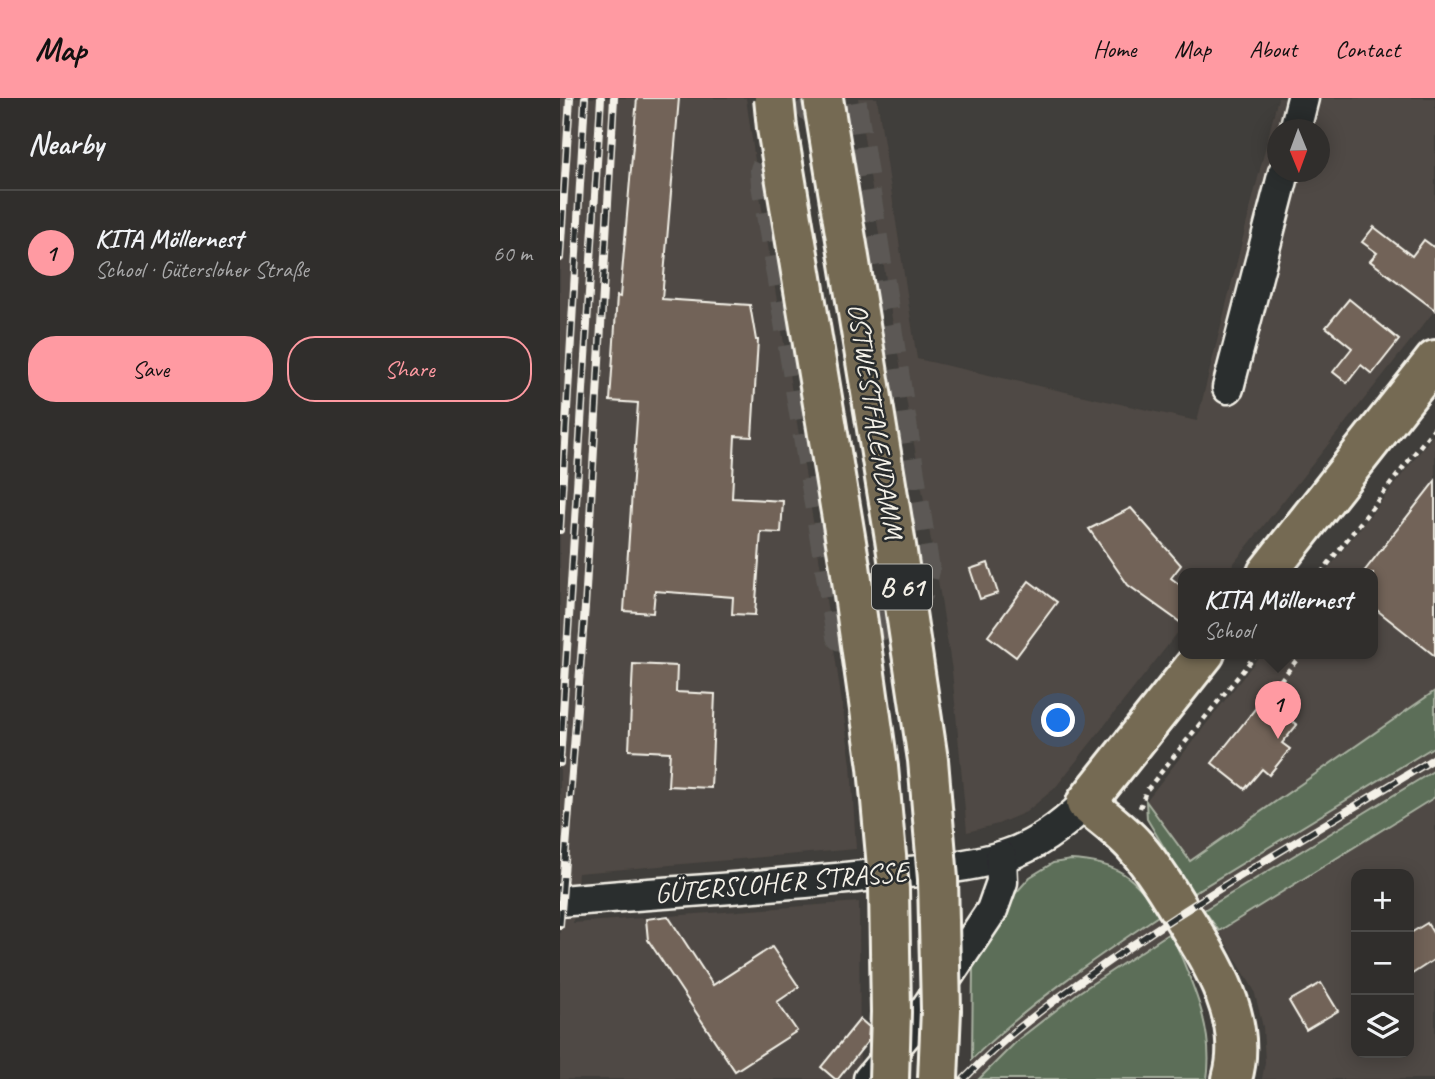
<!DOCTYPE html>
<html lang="en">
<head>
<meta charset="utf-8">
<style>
	:root { --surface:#302e2c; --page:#383634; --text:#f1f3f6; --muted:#a8a8a9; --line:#4b4a48; --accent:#ff9aa2 }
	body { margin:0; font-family:Caveat,sans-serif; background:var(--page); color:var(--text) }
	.controls { position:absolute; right:21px; bottom:21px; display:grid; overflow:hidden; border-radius:14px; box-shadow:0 4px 18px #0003 }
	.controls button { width:63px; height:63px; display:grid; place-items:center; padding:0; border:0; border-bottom:2px solid var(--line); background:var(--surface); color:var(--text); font:35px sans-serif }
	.compass { position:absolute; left:707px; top:21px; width:63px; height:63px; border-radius:50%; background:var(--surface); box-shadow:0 4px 18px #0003; rotate:179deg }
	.you { position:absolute; left:499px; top:623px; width:24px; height:24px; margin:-18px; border:5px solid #fff; border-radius:50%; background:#1a73e8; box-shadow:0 0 0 10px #1a73e833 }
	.badge { display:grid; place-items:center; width:46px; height:46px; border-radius:50%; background:var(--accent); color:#111; font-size:23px; font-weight:700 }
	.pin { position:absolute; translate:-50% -58px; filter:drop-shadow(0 2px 4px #0008) }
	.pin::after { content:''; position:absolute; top:37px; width:24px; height:21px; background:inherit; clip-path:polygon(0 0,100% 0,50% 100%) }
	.popup { position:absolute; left:618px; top:470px; width:200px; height:91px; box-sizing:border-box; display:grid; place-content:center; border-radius:14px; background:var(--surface); filter:drop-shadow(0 2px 5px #0005); font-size:23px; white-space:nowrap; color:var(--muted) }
	.popup b { font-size:26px; color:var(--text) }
	.popup::after { content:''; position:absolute; left:50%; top:100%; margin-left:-14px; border:14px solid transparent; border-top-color:var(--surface) }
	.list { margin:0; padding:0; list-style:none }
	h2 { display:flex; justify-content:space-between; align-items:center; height:91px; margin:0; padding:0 28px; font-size:30px }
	h2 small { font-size:23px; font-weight:400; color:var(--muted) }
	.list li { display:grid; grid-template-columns:46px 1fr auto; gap:21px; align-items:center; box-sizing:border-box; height:126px; padding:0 28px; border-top:2px solid var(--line) }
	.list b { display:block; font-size:26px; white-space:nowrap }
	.list p { margin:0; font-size:23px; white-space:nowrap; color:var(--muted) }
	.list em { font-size:23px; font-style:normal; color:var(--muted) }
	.actions { display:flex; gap:14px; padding:21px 28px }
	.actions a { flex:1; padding:16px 0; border:2px solid var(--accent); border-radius:28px; text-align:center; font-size:24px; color:var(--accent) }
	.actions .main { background:var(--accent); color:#111 }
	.icon { flex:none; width:38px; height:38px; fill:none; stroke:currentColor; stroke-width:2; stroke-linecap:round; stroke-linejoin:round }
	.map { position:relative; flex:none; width:875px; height:981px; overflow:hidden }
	header { display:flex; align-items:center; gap:42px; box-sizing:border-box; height:98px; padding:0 35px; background:var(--accent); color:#111 }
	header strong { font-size:33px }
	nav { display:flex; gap:38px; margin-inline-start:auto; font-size:24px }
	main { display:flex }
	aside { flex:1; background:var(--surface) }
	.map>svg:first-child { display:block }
	.built { fill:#4f4944; fill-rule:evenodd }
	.green { fill:#5b6e58; stroke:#a8b0a0; stroke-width:2 }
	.building { fill:#726458; stroke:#f4f1e8; stroke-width:2 }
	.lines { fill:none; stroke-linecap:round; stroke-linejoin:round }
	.minor-tunnel { stroke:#5b5955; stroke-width:30; stroke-dasharray:30 15; stroke-linecap:butt }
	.minor-casing { stroke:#f4f1e8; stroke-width:35 }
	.major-casing { stroke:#f4f1e8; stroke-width:44 }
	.path { stroke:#f4f1e8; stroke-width:4.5; stroke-dasharray:5 5; stroke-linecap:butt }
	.minor { stroke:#2a2d2e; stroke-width:30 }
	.major { stroke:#756b52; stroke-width:38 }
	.rail-casing { stroke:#f4f1e8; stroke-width:8 }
	.rail { stroke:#2a2d2e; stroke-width:5; stroke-dasharray:16; stroke-linecap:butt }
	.highway-bridge-casing { stroke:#f4f1e8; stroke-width:44; stroke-linecap:butt }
	.highway-bridge { stroke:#756b52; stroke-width:38 }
	.labels { text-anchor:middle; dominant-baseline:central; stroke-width:5; stroke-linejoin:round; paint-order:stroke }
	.shield { fill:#2a2d2e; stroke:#b7b6b0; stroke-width:2 }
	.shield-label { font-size:26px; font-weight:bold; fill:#f4f1e8 }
	.street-label { font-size:28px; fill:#f4f1e8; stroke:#2a2d2e }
</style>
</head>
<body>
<header>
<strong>Map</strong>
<nav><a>Home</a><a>Map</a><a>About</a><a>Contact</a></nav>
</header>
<main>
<aside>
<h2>Nearby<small></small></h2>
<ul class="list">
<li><span class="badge">1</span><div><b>KITA Möllernest</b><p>School · Gütersloher Straße</p></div><em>60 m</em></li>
</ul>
<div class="actions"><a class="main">Save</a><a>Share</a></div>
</aside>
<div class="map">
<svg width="875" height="981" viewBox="0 0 875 981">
	<rect width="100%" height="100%" fill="#403e3b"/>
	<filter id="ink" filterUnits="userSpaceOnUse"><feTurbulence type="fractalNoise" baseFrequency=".0143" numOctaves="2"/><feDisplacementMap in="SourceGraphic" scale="14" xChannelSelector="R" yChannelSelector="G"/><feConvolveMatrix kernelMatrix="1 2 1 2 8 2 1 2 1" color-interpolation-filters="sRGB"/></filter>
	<g filter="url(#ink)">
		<!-- built -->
		<g class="built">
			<path d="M 0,0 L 186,0 L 202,111 L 274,551 L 291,666 L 296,751 L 18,775 L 13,825 L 299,804 L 300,981 L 0,981 Z"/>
			<path d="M 298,0 L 317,0 L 357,261 L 637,323 L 718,0 L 875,0 L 875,212 L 666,475 L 624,475 L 623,528 L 495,690 L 466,714 L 438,726 L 407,734 L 392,573 L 378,482 L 333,227 ZM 718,32 L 760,32 L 760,74 L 718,74 Z"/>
			<path d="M 875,335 L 875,593 L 630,763 L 586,703 L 702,555 L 812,555 L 812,475 L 765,475 Z"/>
			<path d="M 875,648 L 875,672 L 650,808 L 518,895 L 459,941 L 419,981 L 411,981 L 412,961 L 448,925 L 506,880 L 639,791 Z"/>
			<path d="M 875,699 L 875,981 L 702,981 L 705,964 L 703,929 L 694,892 L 659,833 ZM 796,776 L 849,776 L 849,955 L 796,955 Z"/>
		</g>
		<!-- green -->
		<g class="green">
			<path d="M 875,593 L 875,648 L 632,796 L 587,721 L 586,703 L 630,763 Z"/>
			<path d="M 875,672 L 875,699 L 659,833 L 644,812 Z"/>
			<path d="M 511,762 C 558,764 574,779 601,816 C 534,861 470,905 412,961 L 413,867 L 454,797 L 470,779 L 493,765 Z"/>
			<path d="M 611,834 C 630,881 655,929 647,981 L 419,981 L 459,941 L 518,895 Z"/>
		</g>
		<!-- building -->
		<g class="building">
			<path d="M 77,0 L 119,0 L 102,201 L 190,207 L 196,242 L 198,242 L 192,339 L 175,338 L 172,400 L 223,403 L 221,435 L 201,434 L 195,517 L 172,516 L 173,499 L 95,493 L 93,515 L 64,513 L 78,305 L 50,303 L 57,198 L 60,199 Z"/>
			<path d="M 814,129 L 852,158 L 864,142 L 875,150 L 875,212 L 810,163 L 817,155 L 802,144 Z"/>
			<path d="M 789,201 L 839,242 L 812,276 L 801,267 L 787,285 L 773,274 L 792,250 L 766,229 Z"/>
			<path d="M 875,383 L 875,558 L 813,509 L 813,475 L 803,475 Z"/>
			<path d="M 571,410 L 621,467 L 611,480 L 624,490 L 624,527 L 568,487 L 529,431 Z"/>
			<path d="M 428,465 L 438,495 L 420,501 L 410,471 Z"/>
			<path d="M 469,483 L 497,504 L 456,559 L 428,538 Z"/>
			<path d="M 73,566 L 117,568 L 116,594 L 155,596 L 151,690 L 108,688 L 110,654 L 69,652 Z"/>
			<path d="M 703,601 L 737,627 L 722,645 L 730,651 L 709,677 L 702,671 L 685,691 L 652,665 Z"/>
			<path d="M 108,818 L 153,887 L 212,849 L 239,889 L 217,904 L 237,933 L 175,973 L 88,842 L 86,821 Z"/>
			<path d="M 867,825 L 875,838 L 875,861 L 849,878 L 849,836 Z"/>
			<path d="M 761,885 L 778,913 L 746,932 L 729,903 Z"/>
			<path d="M 300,921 L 309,929 L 308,943 L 278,981 L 275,981 L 261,969 Z"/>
		</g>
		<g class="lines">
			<!-- minor-tunnel -->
			<path class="minor-tunnel" d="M 263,0 L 213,53 L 205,72 L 206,86 L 281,538 C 309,532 342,526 357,498 C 361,491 363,480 365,472 L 291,0"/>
			<!-- minor casing -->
			<g class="minor-casing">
				<g id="minor">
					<path d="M 735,32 L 743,0"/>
					<path d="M 668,290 L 724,74"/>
					<path d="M 0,803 C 105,794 210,789 314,777 C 356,773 400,771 441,759 C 475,749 501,729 526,705"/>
					<path d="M 309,981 L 361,918 L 432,812 L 442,784 L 441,759"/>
				</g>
			</g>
			<!-- major casing -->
			<g class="major-casing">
				<g id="major">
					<path d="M 707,475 L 875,262"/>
					<path d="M 645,555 L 526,705 C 542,719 561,732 575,748 C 594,770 609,795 624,820 C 653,866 689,923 672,981"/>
				</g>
			</g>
			<!-- path -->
			<g class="path">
				<path d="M 761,475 L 875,329"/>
				<path d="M 708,598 L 739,559"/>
				<path d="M 580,710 L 586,693 L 697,555"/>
			</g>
			<!-- minor -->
			<use href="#minor" class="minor"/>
			<!-- major -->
			<use href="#major" class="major"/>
			<!-- rail casing -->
			<g class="rail-casing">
				<g id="rail">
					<path d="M 0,160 L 10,0"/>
					<path d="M 0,432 L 25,0"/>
					<path d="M 0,665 L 41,0"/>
					<path d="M 0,827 L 25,509 L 54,0"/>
					<path d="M 404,981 C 420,965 437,948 454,934 C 584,829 733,747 875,660"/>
				</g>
			</g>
			<!-- rail -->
			<use href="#rail" class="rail"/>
			<!-- highway-bridge casing -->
			<g class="highway-bridge-casing">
				<g id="highway-bridge">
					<path d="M 214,0 L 217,30 L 290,468 L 318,669 L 329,791 L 331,914 L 329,981"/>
					<path d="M 263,0 L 335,441 L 368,662 L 378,781 L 381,912 L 378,981"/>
				</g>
			</g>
			<!-- highway-bridge -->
			<use href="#highway-bridge" class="highway-bridge"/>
		</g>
	</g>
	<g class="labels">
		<!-- shield labels -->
		<rect class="shield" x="312" y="466.5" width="60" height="45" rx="5"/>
		<g class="shield-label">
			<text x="342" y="489">B 61</text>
		</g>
		<!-- street labels -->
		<g class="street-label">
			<text transform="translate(316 323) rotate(81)">OSTWESTFALENDAMM</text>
			<text transform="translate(221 784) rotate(-5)">GÜTERSLOHER STRASSE</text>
		</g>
	</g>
</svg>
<div class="controls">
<button>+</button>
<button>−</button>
<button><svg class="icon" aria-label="layers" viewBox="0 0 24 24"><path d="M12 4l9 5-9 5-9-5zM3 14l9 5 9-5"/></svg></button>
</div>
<svg class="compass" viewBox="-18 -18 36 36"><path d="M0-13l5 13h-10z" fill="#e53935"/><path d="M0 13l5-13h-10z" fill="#a8a8a9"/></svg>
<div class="you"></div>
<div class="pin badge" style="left:718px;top:641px">1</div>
<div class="popup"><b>KITA Möllernest</b>School</div>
</div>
</main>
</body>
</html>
